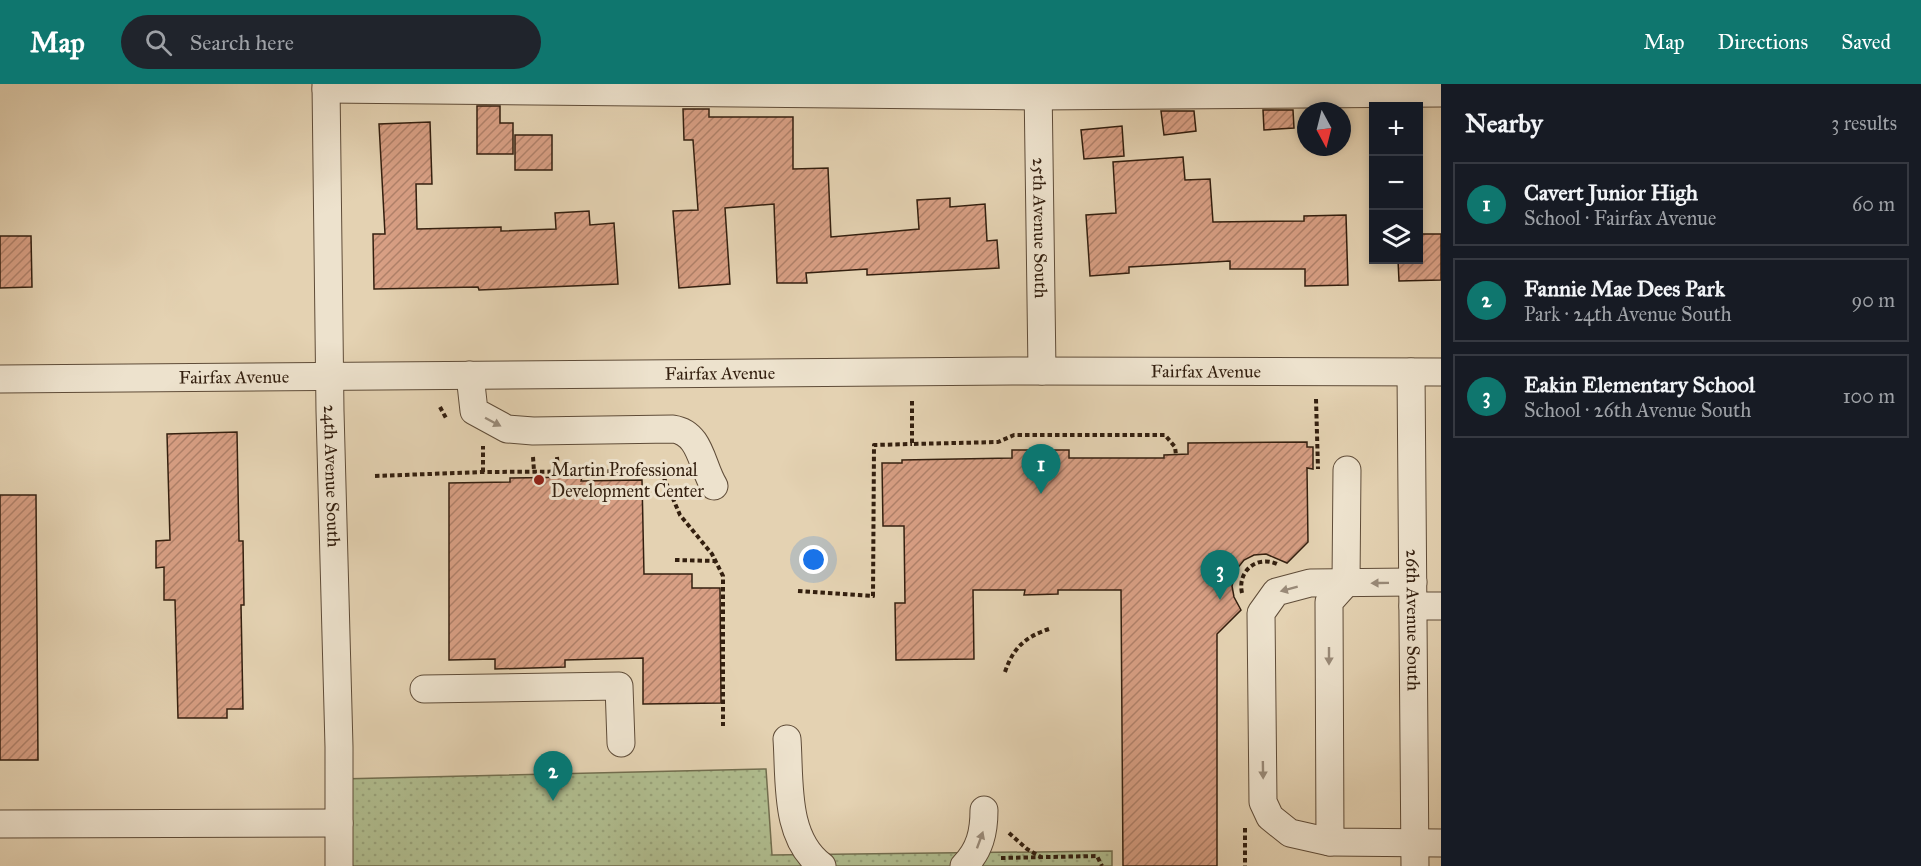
<!DOCTYPE html>
<html lang="en">
<head>
<meta charset="utf-8">
<style>
	:root { --surface:#171b24; --page:#20242c; --text:#f1f3f6; --muted:#9ea1a6; --line:#363941; --accent:#0f766e }
	body { margin:0; font-family:"IM FELL Great Primer",serif; background:var(--page); color:var(--text) }
	.controls { position:absolute; right:18px; top:18px; display:grid; overflow:hidden; border-radius:0px; box-shadow:0 3px 9px #0003 }
	.controls button { width:54px; height:54px; display:grid; place-items:center; padding:0; border:0; border-bottom:2px solid var(--line); background:var(--surface); color:var(--text); font:30px sans-serif }
	.compass { position:absolute; left:1297px; top:18px; width:54px; height:54px; border-radius:50%; background:var(--surface); box-shadow:0 3px 9px #0003; rotate:173deg }
	.you { position:absolute; left:814px; top:476px; width:21px; height:21px; margin:-15px; border:4px solid #fff; border-radius:50%; background:#1a73e8; box-shadow:0 0 0 9px #1a73e833 }
	.badge { display:grid; place-items:center; width:39px; height:39px; border-radius:50%; background:var(--accent); color:#fff; font-size:20px; font-weight:700 }
	.pin { position:absolute; translate:-50% -50px; filter:drop-shadow(0 2px 3px #0008) }
	.pin::after { content:''; position:absolute; top:32px; width:21px; height:18px; background:inherit; clip-path:polygon(0 0,100% 0,50% 100%) }
	.list { margin:0; padding:0; list-style:none }
	h2 { display:flex; justify-content:space-between; align-items:center; height:78px; margin:0; padding:0 24px; font-size:26px }
	h2 small { font-size:20px; font-weight:400; color:var(--muted) }
	.list li { display:grid; grid-template-columns:39px 1fr auto; gap:18px; align-items:center; box-sizing:border-box; height:84px; margin:0 12px 12px; padding:0 12px; border:2px solid var(--line); border-radius:0px }
	.list b { display:block; font-size:22px; white-space:nowrap }
	.list p { margin:0; font-size:20px; white-space:nowrap; color:var(--muted) }
	.list em { font-size:20px; font-style:normal; color:var(--muted) }
	.icon { flex:none; width:33px; height:33px; fill:none; stroke:currentColor; stroke-width:2; stroke-linecap:round; stroke-linejoin:round }
	.map { position:relative; flex:none; width:1441px; height:782px; overflow:hidden }
	header { display:flex; align-items:center; gap:36px; box-sizing:border-box; height:84px; padding:0 30px; background:var(--accent); color:#fff }
	header strong { font-size:28px }
	nav { display:flex; gap:33px; margin-inline-start:auto; font-size:21px }
	.search { width:420px; height:54px; background:var(--page); display:flex; align-items:center; gap:15px; box-sizing:border-box; padding:0 21px; border-radius:33px; color:var(--muted); font-size:22px }
	main { display:flex }
	aside { flex:1; background:var(--surface) }
	.map>svg:first-child { display:block }
	.park { fill:url(#park-dots); stroke:#726e4f; stroke-width:1.5 }
	.building { fill:url(#building-hatch); stroke:#331f0f; stroke-width:1.5 }
	.lines { fill:none; stroke-linecap:round; stroke-linejoin:round }
	.minor-casing { stroke:#5f4c38; stroke-width:29 }
	.path { stroke:#331f0f; stroke-width:4; stroke-dasharray:4.5 3; stroke-linecap:butt }
	.minor { stroke:#ede2cd; stroke-width:27 }
	.oneway { fill:#998a78 }
	.poi-dot { fill:#8f2418; stroke:#ede2cd; stroke-width:2 }
	.labels { text-anchor:middle; dominant-baseline:central; stroke-width:6; stroke-linejoin:round; paint-order:stroke }
	.street-label { font-size:18px; fill:#331f0f; stroke:#ede2cd }
	.poi-label { font-size:18px; fill:#331f0f; stroke:#ede2cd; text-anchor:start }
</style>
</head>
<body>
<header>
<strong>Map</strong>
<div class="search"><svg class="icon" aria-label="search" viewBox="0 0 24 24"><circle cx="10" cy="10" r="6"/><path d="M15 15l6 6"/></svg>Search here</div>
<nav><a>Map</a><a>Directions</a><a>Saved</a></nav>
</header>
<main>
<div class="map">
<svg width="1441" height="782" viewBox="0 0 1441 782">
	<defs>
		<pattern id="park-dots" width="8" height="8" patternUnits="userSpaceOnUse" patternTransform="scale(1.5)"><rect width="8" height="8" fill="#b0bd8f"/><path d="M2 2h.1M6 6h.1" fill="none" stroke="#98a27a" stroke-width="1.8" stroke-linecap="round"/></pattern>
		<pattern id="building-hatch" width="6" height="6" patternUnits="userSpaceOnUse" patternTransform="scale(1.5)"><rect width="6" height="6" fill="#d89f84"/><path d="M-1 1l2-2M0 6l6-6M5 7l2-2" fill="none" stroke="#b0816a"/></pattern>
	</defs>
	<rect width="100%" height="100%" fill="#e4d2b2"/>
	<filter id="stains"><feTurbulence type="fractalNoise" baseFrequency=".00333" numOctaves="4"/><feColorMatrix values="0 0 0 0 .2 0 0 0 0 .09 0 0 0 0 .02 0 0 0 .5 -.17"/></filter>
	<radialGradient id="worn" r=".72"><stop offset=".6" stop-color="#630" stop-opacity="0"/><stop offset="1" stop-color="#630" stop-opacity=".3"/></radialGradient>
	<!-- park -->
	<path class="park" d="M 766,685 L 772,771 L 1112,767 L 1112,782 L 339,782 L 339,695 Z"/>
	<!-- building -->
	<g class="building">
		<path d="M 477,22 L 500,22 L 500,39 L 513,39 L 513,70 L 477,70 Z"/>
		<path d="M 683,25 L 709,25 L 709,33 L 793,33 L 793,85 L 828,84 L 831,153 L 919,145 L 917,116 L 950,114 L 950,123 L 985,120 L 987,157 L 997,156 L 999,184 L 867,191 L 867,185 L 806,189 L 807,199 L 777,199 L 774,120 L 725,124 L 730,200 L 679,204 L 673,127 L 698,126 L 693,56 L 684,56 Z"/>
		<path d="M 1263,26 L 1293,26 L 1294,44 L 1264,46 Z"/>
		<path d="M 1161,27 L 1194,27 L 1196,47 L 1164,51 Z"/>
		<path d="M 430,38 L 432,100 L 416,100 L 417,145 L 501,143 L 501,147 L 556,145 L 555,129 L 589,127 L 590,141 L 614,139 L 618,200 L 479,206 L 478,203 L 374,205 L 373,150 L 385,150 L 379,40 Z"/>
		<path d="M 1122,42 L 1124,72 L 1084,75 L 1081,46 Z"/>
		<rect x="515" y="51" width="37" height="35"/>
		<path d="M 1183,73 L 1185,96 L 1210,95 L 1213,138 L 1304,137 L 1304,132 L 1346,131 L 1348,201 L 1305,202 L 1305,185 L 1230,185 L 1230,177 L 1129,183 L 1129,189 L 1090,192 L 1086,131 L 1116,129 L 1113,78 Z"/>
		<path d="M 1419,150 L 1441,150 L 1441,196 L 1399,197 L 1398,176 L 1419,176 Z"/>
		<path d="M 0,152 L 31,152 L 32,203 L 0,204 Z"/>
		<path d="M 237,348 L 239,457 L 243,457 L 244,521 L 241,521 L 243,625 L 227,625 L 227,634 L 178,634 L 175,516 L 164,516 L 164,483 L 156,484 L 156,457 L 170,456 L 167,350 Z"/>
		<path d="M 1307,358 L 1307,363 L 1313,363 L 1313,385 L 1307,384 L 1308,458 L 1287,479 L 1266,470 L 1254,471 L 1244,476 L 1236,486 L 1232,502 L 1234,513 L 1241,526 L 1217,550 L 1217,782 L 1123,782 L 1121,506 L 1058,506 L 1058,510 L 1024,511 L 1025,506 L 973,506 L 974,575 L 896,576 L 895,519 L 905,519 L 904,442 L 883,442 L 882,379 L 902,379 L 902,376 L 1012,374 L 1012,366 L 1069,366 L 1069,374 L 1164,374 L 1164,371 L 1188,370 L 1188,359 Z"/>
		<path d="M 582,393 L 581,397 L 642,396 L 644,490 L 692,490 L 692,504 L 720,504 L 721,619 L 643,620 L 643,574 L 565,576 L 565,583 L 495,585 L 495,575 L 449,576 L 449,399 L 510,398 L 510,394 Z"/>
		<path d="M 0,411 L 36,411 L 38,676 L 0,676 Z"/>
	</g>
	<g class="lines">
		<!-- minor casing -->
		<g class="minor-casing">
			<g id="minor">
				<path id="s1" d="M 326,0 L 330,327 L 339,663 L 339,782"/>
				<path id="s2" d="M 1038,0 L 1042,287"/>
				<path d="M 326,5 L 1039,12 L 1441,9"/>
				<path id="s3" d="M 1411,288 L 1415,782"/>
				<path d="M 470,291 L 474,327 L 507,345 L 533,347 L 673,345 C 701,349 701,381 714,402"/>
				<path id="s4" d="M 0,295 L 1012,287 L 1441,288"/>
				<path d="M 1413,498 L 1310,499 L 1276,508 L 1261,529 L 1263,718 L 1270,733 L 1290,749 L 1330,758 L 1441,759"/>
				<path d="M 1413,522 L 1441,522"/>
				<path d="M 424,605 L 619,602 L 621,659"/>
				<path d="M 787,655 C 790,697 784,754 822,782"/>
				<path d="M 0,740 L 339,739"/>
				<path d="M 1330,758 L 1329,518 L 1346,499 L 1347,386"/>
				<path d="M 964,782 C 980,766 984,748 984,726"/>
			</g>
		</g>
		<!-- path -->
		<g class="path">
			<path d="M 1316,315 L 1318,385"/>
			<path d="M 912,317 L 912,360 L 998,358 L 1014,351 L 1165,351 L 1175,363 L 1176,371"/>
			<path d="M 440,323 L 446,334"/>
			<path d="M 533,373 L 534,387"/>
			<path d="M 557,373 L 558,387"/>
			<path d="M 661,387 L 678,387"/>
			<path d="M 483,388 L 483,362"/>
			<path d="M 375,392 L 483,388 L 661,387 L 680,431 L 712,470 L 723,492 L 723,642"/>
			<path d="M 675,476 L 715,477"/>
			<path d="M 798,507 L 873,512 L 874,361 L 912,360"/>
			<path d="M 1242,509 C 1237,487 1257,471 1277,480"/>
			<path d="M 1005,588 C 1013,564 1025,553 1049,545"/>
			<path d="M 1245,744 L 1245,782"/>
			<path d="M 1009,749 L 1027,765 L 1041,773"/>
			<path d="M 1001,774 L 1097,772 L 1102,782"/>
		</g>
		<!-- minor -->
		<use href="#minor" class="minor"/>
	</g>
	<!-- one-way arrows -->
	<defs><path id="oneway-solid" d="M-6-.8H1V-3.2L6.5 0L1 3.2V.8H-6Z" transform="scale(1.5)"/></defs>
	<g class="oneway">
		<use href="#oneway-solid" transform="translate(493 338) rotate(28)"/>
		<use href="#oneway-solid" transform="translate(1380 499) rotate(179)"/>
		<use href="#oneway-solid" transform="translate(1289 505) rotate(165)"/>
		<use href="#oneway-solid" transform="translate(1329 572) rotate(90)"/>
		<use href="#oneway-solid" transform="translate(1263 686) rotate(89)"/>
		<use href="#oneway-solid" transform="translate(980 756) rotate(-70)"/>
	</g>
	<!-- markers -->
	<circle class="poi-dot" cx="539" cy="396" r="6"/>
	<g class="labels">
		<!-- street labels -->
		<g class="street-label">
			<text stroke="none"><textPath href="#s2" startOffset="144">25th Avenue South</textPath></text>
			<text stroke="none"><textPath href="#s4" startOffset="1206">Fairfax Avenue</textPath></text>
			<text stroke="none"><textPath href="#s4" startOffset="720">Fairfax Avenue</textPath></text>
			<text stroke="none"><textPath href="#s4" startOffset="234">Fairfax Avenue</textPath></text>
			<text stroke="none"><textPath href="#s1" startOffset="392">24th Avenue South</textPath></text>
			<text stroke="none"><textPath href="#s3" startOffset="248">26th Avenue South</textPath></text>
		</g>
		<!-- poi labels -->
		<g class="poi-label">
			<text x="551" y="386">Martin Professional<tspan x="551" dy="21">Development Center</tspan></text>
		</g>
	</g>
	<rect width="100%" height="100%" filter="url(#stains)"/>
	<rect width="100%" height="100%" fill="url(#worn)"/>
</svg>
<div class="controls">
<button>+</button>
<button>−</button>
<button><svg class="icon" aria-label="layers" viewBox="0 0 24 24"><path d="M12 4l9 5-9 5-9-5zM3 14l9 5 9-5"/></svg></button>
</div>
<svg class="compass" viewBox="-18 -18 36 36"><path d="M0-13l5 13h-10z" fill="#e53935"/><path d="M0 13l5-13h-10z" fill="#9ea1a6"/></svg>
<div class="you"></div>
<div class="pin badge" style="left:1041px;top:410px">1</div>
<div class="pin badge" style="left:553px;top:717px">2</div>
<div class="pin badge" style="left:1220px;top:516px">3</div>
</div>
<aside>
<h2>Nearby<small>3 results</small></h2>
<ul class="list">
<li><span class="badge">1</span><div><b>Cavert Junior High</b><p>School · Fairfax Avenue</p></div><em>60 m</em></li>
<li><span class="badge">2</span><div><b>Fannie Mae Dees Park</b><p>Park · 24th Avenue South</p></div><em>90 m</em></li>
<li><span class="badge">3</span><div><b>Eakin Elementary School</b><p>School · 26th Avenue South</p></div><em>100 m</em></li>
</ul>
</aside>
</main>
</body>
</html>
